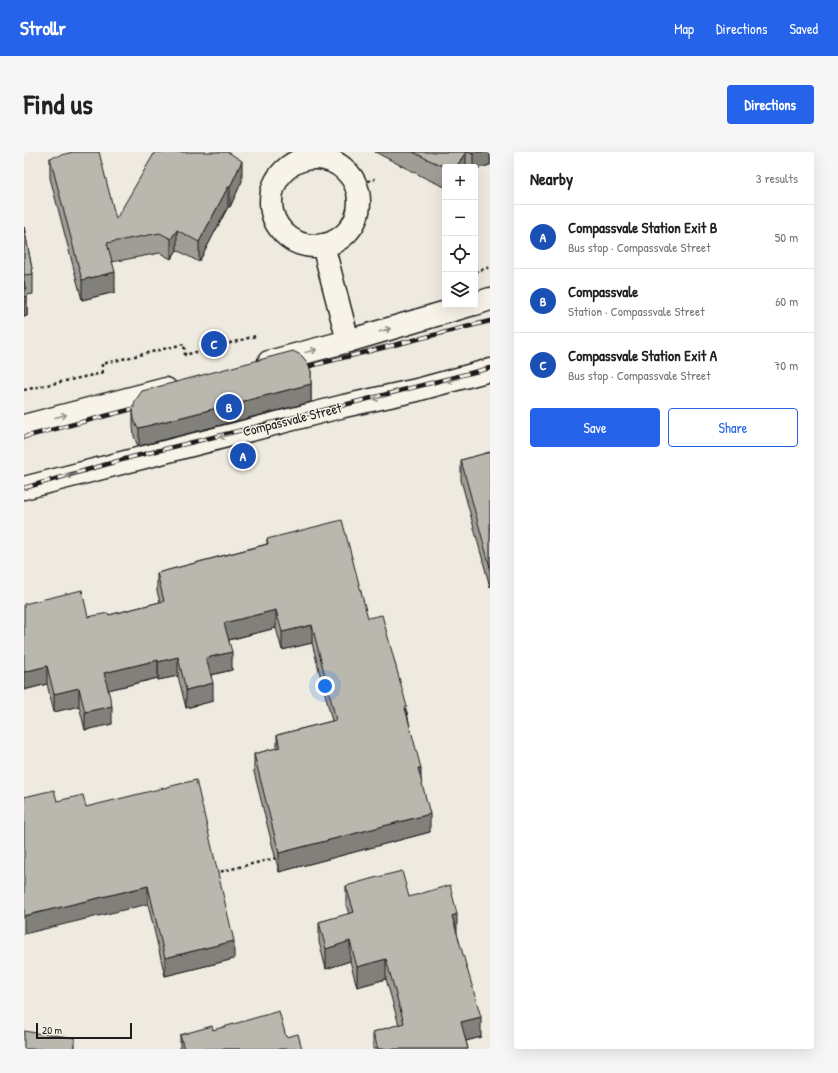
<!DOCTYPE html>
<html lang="en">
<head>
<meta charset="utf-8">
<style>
	:root { --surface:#fff; --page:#f6f6f6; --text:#222; --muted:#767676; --line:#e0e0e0; --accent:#2563eb }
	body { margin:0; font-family:"Patrick Hand",sans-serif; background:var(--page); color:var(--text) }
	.controls { position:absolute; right:12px; top:12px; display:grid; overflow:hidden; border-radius:4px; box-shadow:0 4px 16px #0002 }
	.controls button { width:36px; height:36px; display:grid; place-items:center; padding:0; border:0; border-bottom:1px solid var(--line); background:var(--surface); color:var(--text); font:20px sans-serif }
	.scale { position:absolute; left:12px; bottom:10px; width:96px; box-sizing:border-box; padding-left:4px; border:2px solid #1c1c1c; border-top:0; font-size:11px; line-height:14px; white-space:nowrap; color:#1c1c1c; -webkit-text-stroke:3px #f7f3e8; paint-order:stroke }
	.you { position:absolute; left:301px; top:534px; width:14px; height:14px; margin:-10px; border:3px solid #fff; border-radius:50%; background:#1a73e8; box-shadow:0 0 0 6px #1a73e833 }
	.badge { display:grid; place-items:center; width:26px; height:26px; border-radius:50%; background:var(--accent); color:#fff; font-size:13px; font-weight:700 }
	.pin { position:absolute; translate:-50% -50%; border:2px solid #fff; box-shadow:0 1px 4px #0006 }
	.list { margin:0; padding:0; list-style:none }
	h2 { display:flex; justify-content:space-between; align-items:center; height:52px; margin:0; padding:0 16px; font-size:17px }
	h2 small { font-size:13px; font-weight:400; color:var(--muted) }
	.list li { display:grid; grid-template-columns:26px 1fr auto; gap:12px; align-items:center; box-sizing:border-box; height:64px; padding:0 16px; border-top:1px solid var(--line) }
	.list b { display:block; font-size:15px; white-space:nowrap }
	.list p { margin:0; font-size:13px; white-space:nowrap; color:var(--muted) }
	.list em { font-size:13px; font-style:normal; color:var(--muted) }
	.actions { display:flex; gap:8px; padding:12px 16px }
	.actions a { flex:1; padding:9px 0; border:1px solid var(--accent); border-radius:4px; text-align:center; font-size:14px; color:var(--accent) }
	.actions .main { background:var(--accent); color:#fff }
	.icon { flex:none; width:22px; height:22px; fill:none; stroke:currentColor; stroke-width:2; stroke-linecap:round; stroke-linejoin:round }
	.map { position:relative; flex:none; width:466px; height:897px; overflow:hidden; border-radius:4px }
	header { display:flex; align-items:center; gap:24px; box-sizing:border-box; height:56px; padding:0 20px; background:var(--accent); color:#fff }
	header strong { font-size:19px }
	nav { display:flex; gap:22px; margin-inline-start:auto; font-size:14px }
	.intro { display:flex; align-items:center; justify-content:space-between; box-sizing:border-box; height:96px; padding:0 24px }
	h1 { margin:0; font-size:28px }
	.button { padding:10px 18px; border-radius:4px; background:var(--accent); color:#fff; font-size:14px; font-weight:700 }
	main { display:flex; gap:24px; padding:0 24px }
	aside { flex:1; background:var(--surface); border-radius:4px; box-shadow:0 4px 16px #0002 }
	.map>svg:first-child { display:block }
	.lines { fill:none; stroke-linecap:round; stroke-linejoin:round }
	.minor-casing { stroke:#1c1c1c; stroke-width:25 }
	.path { stroke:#1c1c1c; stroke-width:2.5; stroke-dasharray:3 3; stroke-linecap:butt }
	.minor { stroke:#f7f3e8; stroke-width:22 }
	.rail-casing { stroke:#1c1c1c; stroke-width:4.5 }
	.rail { stroke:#f7f3e8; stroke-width:3; stroke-dasharray:9; stroke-linecap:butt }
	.wall { fill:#a09d96; stroke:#1c1c1c }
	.shaded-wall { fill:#82807a; stroke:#1c1c1c }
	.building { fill:#bab7af; stroke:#1c1c1c }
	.oneway { stroke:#94928c }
	.labels { text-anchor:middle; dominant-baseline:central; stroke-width:3; stroke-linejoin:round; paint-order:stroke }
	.street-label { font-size:14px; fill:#1c1c1c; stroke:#f7f3e8 }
</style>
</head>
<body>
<header>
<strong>Strollr</strong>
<nav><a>Map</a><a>Directions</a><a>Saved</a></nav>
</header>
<div class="intro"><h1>Find us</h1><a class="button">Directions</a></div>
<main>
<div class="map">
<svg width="466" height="897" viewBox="0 0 466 897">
	<rect width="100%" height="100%" fill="#eeeae0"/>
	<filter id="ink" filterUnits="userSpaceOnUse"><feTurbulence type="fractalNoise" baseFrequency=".025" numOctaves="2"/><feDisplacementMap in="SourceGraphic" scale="8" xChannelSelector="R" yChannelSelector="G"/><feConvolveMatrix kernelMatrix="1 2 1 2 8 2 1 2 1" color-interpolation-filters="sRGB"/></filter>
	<g filter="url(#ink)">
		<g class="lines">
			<!-- minor casing -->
			<g class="minor-casing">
				<g id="minor">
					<circle cx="291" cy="50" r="44"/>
					<path d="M 299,93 L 324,189"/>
					<path d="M 451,152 L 466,147"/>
					<path d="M 245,210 L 324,189 L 446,153"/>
					<path d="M 0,274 L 142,237"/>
					<path d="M 0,336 L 320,254 L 393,238 L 466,218"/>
				</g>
			</g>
			<!-- path -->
			<g class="path">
				<path d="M 332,33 L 351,27"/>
				<path d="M 451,120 L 466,115"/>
				<path d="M 78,221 L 78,212 L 160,192 L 161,203 L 232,184"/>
				<path d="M 0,238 L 78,221"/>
				<path d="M 191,721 L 252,706"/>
			</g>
			<!-- minor -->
			<use href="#minor" class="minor"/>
			<!-- rail casing -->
			<g class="rail-casing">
				<g id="rail">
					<path d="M 274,217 L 466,169"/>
					<path d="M 0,285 L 120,254"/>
					<path d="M 0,336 L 108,305 L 312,255 L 466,216"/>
				</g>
			</g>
			<!-- rail -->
			<use href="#rail" class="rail"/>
		</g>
		<!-- wall -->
		<g class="wall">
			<path d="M 351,0 L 466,0 L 466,13 L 451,17 L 451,15 L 421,15 L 421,35 L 403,27 Z"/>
			<path d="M 26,6 L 92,67 L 218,29 L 206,55 L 204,55 L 175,110 L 153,98 L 147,107 L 136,101 L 88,110 L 91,140 L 58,148 L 26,26 Z"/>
			<path d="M 0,75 L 9,122 L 9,142 L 3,143 L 3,164 L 0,165 Z"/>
			<path d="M 287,219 L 287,250 L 115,294 L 113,292 L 110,284 L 109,275 L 109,258 Z"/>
			<path d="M 466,300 L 466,435 L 437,328 L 437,308 Z"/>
			<path d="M 243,387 L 344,466 L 383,560 L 397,628 L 406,680 L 255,720 L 230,620 L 230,602 L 253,596 L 253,583 L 308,569 L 288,491 L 258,498 L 252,476 L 205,488 L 208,518 L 187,523 L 189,549 L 162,556 L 154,524 L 134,528 L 134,526 L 84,538 L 88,572 L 61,578 L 55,554 L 30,560 L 23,532 L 0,538 L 64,465 L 85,463 L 136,450 L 133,439 L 133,421 L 243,392 Z"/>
			<path d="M 33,649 L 62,655 L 210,807 L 141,824 L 124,752 Z"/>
			<path d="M 322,734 L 385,745 L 433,782 L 457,885 L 442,889 L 444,897 L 349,897 L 349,880 L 375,873 L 362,827 L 333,835 L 326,809 L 302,817 L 295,790 L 295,770 L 325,762 L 322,753 Z"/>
			<path d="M 189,878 L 262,885 L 278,897 L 156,897 L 156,883 Z"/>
		</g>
		<!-- shaded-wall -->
		<g class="shaded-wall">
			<path d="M 442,0 L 442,15 L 432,15 Z"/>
			<path d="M 450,0 L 466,0 L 466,13 L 451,17 L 451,15 L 449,15 L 449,2 Z"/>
			<path d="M 218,9 L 218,29 L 206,55 L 206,35 Z"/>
			<path d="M 204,35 L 204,55 L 175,110 L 175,90 Z"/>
			<path d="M 153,78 L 153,98 L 147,107 L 147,87 Z"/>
			<path d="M 91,120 L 91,140 L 58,148 L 58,128 Z"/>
			<path d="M 3,144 L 3,164 L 0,165 L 0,145 Z"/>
			<path d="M 287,232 L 287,250 L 115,294 L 115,276 Z"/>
			<path d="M 252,458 L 252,476 L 200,489 L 200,471 Z"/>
			<path d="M 288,473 L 288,491 L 258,498 L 258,480 Z"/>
			<path d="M 208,500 L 208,518 L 182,524 L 182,506 Z"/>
			<path d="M 154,505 L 154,524 L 134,528 L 134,510 Z"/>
			<path d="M 134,508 L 134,526 L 80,539 L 80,521 Z"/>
			<path d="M 23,514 L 23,532 L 0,538 L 0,520 Z"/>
			<path d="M 189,531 L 189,549 L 162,556 L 162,538 Z"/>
			<path d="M 55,536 L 55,554 L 30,560 L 30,542 Z"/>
			<path d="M 88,554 L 88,572 L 61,578 L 61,560 Z"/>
			<path d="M 394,616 L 397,616 L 397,634 Z"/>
			<path d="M 406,662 L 406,680 L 255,720 L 255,701 Z"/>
			<path d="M 124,734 L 124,752 L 0,782 L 0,764 Z"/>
			<path d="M 433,762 L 433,782 L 428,764 Z"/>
			<path d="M 210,789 L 210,807 L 141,824 L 141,806 Z"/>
			<path d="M 326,789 L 326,809 L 302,817 L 302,797 Z"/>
			<path d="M 362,807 L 362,827 L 333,835 L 333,815 Z"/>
			<path d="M 457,865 L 457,885 L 437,890 L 437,870 Z"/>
			<path d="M 51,886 L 51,897 L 49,897 Z"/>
		</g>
		<!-- building -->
		<g class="building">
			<path d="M 49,0 L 75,0 L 92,67 L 131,0 L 204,0 L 218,9 L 206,35 L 204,35 L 175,90 L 153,78 L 147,87 L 136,81 L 83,91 L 91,120 L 58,128 L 26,6 Z"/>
			<path d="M 389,0 L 442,0 L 432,15 L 421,15 L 403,7 Z"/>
			<path d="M 443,0 L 450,0 L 449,2 Z"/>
			<path d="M 0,75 L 9,122 L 0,123 Z"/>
			<path d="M 0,129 L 3,144 L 0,145 Z"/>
			<path d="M 269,199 L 277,203 L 283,210 L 287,219 L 287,232 L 115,276 L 113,275 L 110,267 L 109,258 L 111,249 L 118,239 Z"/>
			<path d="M 466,300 L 466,415 L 437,308 Z"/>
			<path d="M 318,368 L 344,466 L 358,463 L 383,555 L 381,556 L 397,616 L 394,616 L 406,662 L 255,701 L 230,602 L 256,595 L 253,583 L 312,568 L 288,473 L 258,480 L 252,458 L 200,471 L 208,500 L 182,506 L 189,531 L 162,538 L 154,505 L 134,510 L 134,508 L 80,521 L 88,554 L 61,560 L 55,536 L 30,542 L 23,514 L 0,520 L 0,452 L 58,438 L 64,465 L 84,461 L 85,463 L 140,449 L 133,421 L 244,392 L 243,387 Z"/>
			<path d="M 172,628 L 210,789 L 141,806 L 124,734 L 0,764 L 0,645 L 30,638 L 33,649 L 59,643 L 62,655 Z"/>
			<path d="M 378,719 L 385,745 L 426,733 L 433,762 L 428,764 L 457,865 L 437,870 L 444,897 L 354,897 L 349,880 L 380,871 L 362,807 L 333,815 L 326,789 L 302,797 L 295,770 L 330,760 L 322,734 L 346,727 Z"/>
			<path d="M 255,859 L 262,885 L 274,882 L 278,897 L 160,897 L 156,883 L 188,874 L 189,878 Z"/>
			<path d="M 0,879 L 18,882 L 19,881 L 51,886 L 49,897 L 0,897 Z"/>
		</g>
		<!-- one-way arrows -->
		<defs><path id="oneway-shaft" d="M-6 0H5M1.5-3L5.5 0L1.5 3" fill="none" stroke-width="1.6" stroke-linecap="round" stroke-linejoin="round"/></defs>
		<g class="oneway">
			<use href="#oneway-shaft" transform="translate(361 178) rotate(-16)"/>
			<use href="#oneway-shaft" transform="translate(287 199) rotate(-15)"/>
			<use href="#oneway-shaft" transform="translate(429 228) rotate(165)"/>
			<use href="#oneway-shaft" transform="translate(355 246) rotate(167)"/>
			<use href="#oneway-shaft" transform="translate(37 264) rotate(-14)"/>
			<use href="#oneway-shaft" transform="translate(201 284) rotate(166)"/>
			<use href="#oneway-shaft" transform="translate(47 323) rotate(165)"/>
		</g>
	</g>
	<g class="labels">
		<!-- street labels -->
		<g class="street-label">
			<text transform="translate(268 267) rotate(-14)">Compassvale Street</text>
		</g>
	</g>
</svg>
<div class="controls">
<button>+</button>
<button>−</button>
<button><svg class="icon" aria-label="locate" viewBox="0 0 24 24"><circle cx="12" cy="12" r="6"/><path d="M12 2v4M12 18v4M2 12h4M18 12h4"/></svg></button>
<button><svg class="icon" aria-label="layers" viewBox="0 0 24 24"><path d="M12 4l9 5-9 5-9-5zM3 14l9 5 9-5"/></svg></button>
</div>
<div class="scale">20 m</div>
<div class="you"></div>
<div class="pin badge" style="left:219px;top:304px;background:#1a4fb4">A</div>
<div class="pin badge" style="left:205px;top:255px;background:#1a4fb4">B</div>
<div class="pin badge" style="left:190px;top:192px;background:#1a4fb4">C</div>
</div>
<aside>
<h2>Nearby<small>3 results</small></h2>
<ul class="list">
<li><span class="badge" style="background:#1a4fb4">A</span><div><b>Compassvale Station Exit B</b><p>Bus stop · Compassvale Street</p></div><em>50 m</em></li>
<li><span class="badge" style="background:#1a4fb4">B</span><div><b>Compassvale</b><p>Station · Compassvale Street</p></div><em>60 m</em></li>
<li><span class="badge" style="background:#1a4fb4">C</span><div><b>Compassvale Station Exit A</b><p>Bus stop · Compassvale Street</p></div><em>70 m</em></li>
</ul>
<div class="actions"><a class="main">Save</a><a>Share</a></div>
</aside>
</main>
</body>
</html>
